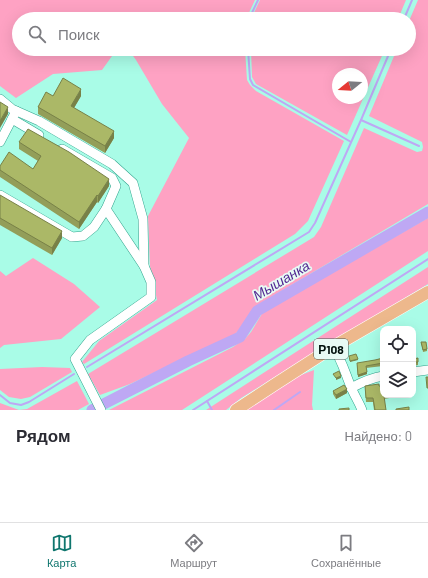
<!DOCTYPE html>
<html lang="ru">
<head>
<meta charset="utf-8">
<style>
	:root { --surface:#fff; --page:#f7f7f7; --text:#2b2b33; --muted:#7c7c81; --line:#e1e1e2; --accent:#0f766e }
	body { margin:0; font-family:Barlow,sans-serif; background:var(--page); color:var(--text) }
	.controls { position:absolute; right:12px; bottom:12px; display:grid; overflow:hidden; border-radius:8px; box-shadow:0 4px 16px #0002 }
	.controls button { width:36px; height:36px; display:grid; place-items:center; padding:0; border:0; border-bottom:1px solid var(--line); background:var(--surface); color:var(--text); font:20px sans-serif }
	.compass { position:absolute; left:332px; top:68px; width:36px; height:36px; border-radius:50%; background:var(--surface); box-shadow:0 4px 16px #0002; rotate:252deg }
	.list { margin:0; padding:0; list-style:none }
	h2 { display:flex; justify-content:space-between; align-items:center; height:52px; margin:0; padding:0 16px; font-size:17px }
	h2 small { font-size:13px; font-weight:400; color:var(--muted) }
	.icon { flex:none; width:22px; height:22px; fill:none; stroke:currentColor; stroke-width:2; stroke-linecap:round; stroke-linejoin:round }
	.map { position:relative; flex:none; width:428px; height:410px; overflow:hidden }
	.search { position:absolute; background:var(--surface); box-shadow:0 4px 16px #0002; left:12px; right:12px; top:12px; height:44px; display:flex; align-items:center; gap:10px; box-sizing:border-box; padding:0 14px; border-radius:22px; color:var(--muted); font-size:15px }
	.sheet { height:112px; background:var(--surface) }
	nav { display:flex; justify-content:space-around; align-items:center; box-sizing:border-box; height:56px; border-top:1px solid var(--line); background:var(--surface); font-size:11px; color:var(--muted) }
	nav a { display:grid; justify-items:center; gap:2px }
	nav .on { color:var(--accent) }
	.map>svg:first-child { display:block }
	.green { fill:#fea2c3; fill-rule:evenodd }
	.lines { fill:none; stroke-linecap:round; stroke-linejoin:round }
	.stream { stroke:#bea8f4; stroke-width:2 }
	.river { stroke:#bea8f4; stroke-width:11 }
	.minor-casing { stroke:#30a48d; stroke-width:10 }
	.major-casing { stroke:#fff; stroke-width:13 }
	.minor { stroke:#fff; stroke-width:9 }
	.major { stroke:#edb88c; stroke-width:12 }
	.wall { fill:#939e59 }
	.shaded-wall { fill:#788148 }
	.building { fill:#abb867; stroke:#788148 }
	.labels { text-anchor:middle; dominant-baseline:central; stroke-width:3.5; stroke-linejoin:round; paint-order:stroke }
	.shield { fill:#e8fbf5; stroke:#465652; stroke-width:1 }
	.shield-label { font-size:12px; font-weight:bold; fill:#00100c }
	.water-label { font-size:14px; font-style:italic; fill:#522691; stroke:#e8fbf5 }
</style>
</head>
<body>
<div class="map">
<svg width="428" height="410" viewBox="0 0 428 410">
	<rect width="100%" height="100%" fill="#a9fce7"/>
	<!-- green -->
	<g class="green">
		<path d="M 0,0 L 255,0 L 246,19 L 19,19 L 19,49 L 117,49 L 102,70 L 53,74 L 16,98 L 0,86 Z"/>
		<path d="M 260,0 L 406,0 L 398,19 L 251,19 Z"/>
		<path d="M 418,0 L 428,0 L 428,204 L 256,306 C 248,316 244,327 234,335 L 130,384 L 100,395 L 88,374 L 314,237 L 321,227 L 364,128 L 417,152 L 422,151 L 423,147 L 422,142 L 369,116 L 397,49 L 409,49 L 409,21 Z"/>
		<path d="M 128,49 L 245,49 L 247,80 L 250,85 L 256,91 L 344,141 L 308,221 L 295,234 L 84,364 L 82,362 L 99,341 L 157,300 L 150,266 L 148,216 L 189,138 L 162,104 L 136,60 Z"/>
		<path d="M 251,49 L 385,49 L 347,135 L 256,84 L 252,77 ZM 338,74 L 362,74 L 362,98 L 338,98 Z"/>
		<path d="M 428,218 L 428,251 L 182,410 L 109,410 L 233,347 L 245,339 L 251,332 L 263,312 Z"/>
		<path d="M 33,258 L 74,284 L 100,307 L 61,339 L 4,345 L 0,348 L 0,271 L 6,276 Z"/>
		<path d="M 428,267 L 428,284 L 307,357 L 241,398 L 226,410 L 206,410 Z"/>
		<path d="M 42,367 L 70,368 L 72,372 L 30,397 L 21,399 L 9,397 L 0,390 L 0,369 Z"/>
		<path d="M 314,370 L 312,405 L 313,410 L 246,410 L 296,377 Z"/>
		<path d="M 77,381 L 89,404 L 78,410 L 0,410 L 0,403 L 19,410 L 27,409 Z"/>
	</g>
	<g class="lines">
		<!-- stream -->
		<g class="stream">
			<path d="M 249,19 L 258,0"/>
			<path d="M 404,19 L 412,0"/>
			<path d="M 248,49 L 250,79 L 253,85 L 351,142"/>
			<path d="M 361,120 L 419,146"/>
			<path d="M 87,367 L 309,232 L 315,223 L 361,120 L 391,49"/>
			<path d="M 0,395 L 10,403 L 21,405 L 29,402 L 74,374"/>
			<path d="M 207,401 L 212,410"/>
			<path d="M 193,410 L 428,259"/>
			<path d="M 274,410 L 300,392"/>
		</g>
		<!-- river -->
		<path class="river" d="M 92,410 L 188,361 L 240,337 L 257,311 L 428,212"/>
		<!-- minor casing -->
		<g class="minor-casing">
			<g id="minor">
				<path d="M 0,99 L 12,109 L 39,121 L 112,164 L 133,183 L 143,219 L 144,266"/>
				<path d="M 16,111 L 12,119 L 39,135"/>
				<path d="M 0,142 L 12,119"/>
				<path d="M 62,149 L 112,178 L 116,186 L 106,209 L 144,266 L 151,282 L 151,297 L 90,340 L 75,359 L 101,410"/>
				<path d="M 0,195 L 72,237 L 83,236 L 94,227 L 106,209"/>
				<path d="M 333,347 C 342,360 345,373 351,387 C 354,395 359,402 362,410"/>
				<path d="M 413,372 L 428,370"/>
				<path d="M 351,388 C 362,382 371,378 383,376"/>
			</g>
		</g>
		<!-- major casing -->
		<g class="major-casing">
			<path id="major" d="M 236,410 L 274,385 L 333,347 L 428,292"/>
		</g>
		<!-- minor -->
		<use href="#minor" class="minor"/>
		<!-- major -->
		<use href="#major" class="major"/>
	</g>
	<!-- wall -->
	<g class="wall">
		<path d="M 53,96 L 81,96 L 74,108 L 114,138 L 105,153 L 38,114 L 38,107 Z"/>
		<path d="M 19,142 L 109,186 L 98,203 L 97,202 L 79,229 L 0,177 L 0,166 L 33,169 L 38,161 L 19,149 Z"/>
		<path d="M 0,195 L 62,238 L 52,255 L 0,225 Z"/>
		<path d="M 421,342 L 427,349 L 427,351 L 423,352 Z"/>
		<path d="M 383,358 L 383,366 L 366,368 L 367,374 L 358,377 L 357,365 Z"/>
		<path d="M 418,358 L 418,365 L 413,366 L 413,359 Z"/>
		<path d="M 365,386 L 379,386 L 383,395 L 395,395 L 395,397 L 384,399 L 386,410 L 374,410 L 373,402 L 366,402 Z"/>
		<path d="M 333,391 L 347,393 L 336,399 L 333,394 Z"/>
	</g>
	<!-- shaded-wall -->
	<g class="shaded-wall">
		<path d="M 81,89 L 81,96 L 71,113 L 71,106 Z"/>
		<path d="M 8,107 L 8,114 L 0,128 L 0,121 Z"/>
		<path d="M 114,131 L 114,138 L 105,153 L 105,146 Z"/>
		<path d="M 109,179 L 109,186 L 98,203 L 98,196 Z"/>
		<path d="M 97,195 L 97,202 L 79,229 L 79,222 Z"/>
		<path d="M 62,231 L 62,238 L 52,255 L 52,248 Z"/>
		<path d="M 358,359 L 358,360 L 350,362 L 350,361 Z"/>
		<path d="M 367,372 L 367,374 L 358,377 L 358,375 Z"/>
		<path d="M 341,376 L 341,378 L 336,380 L 336,378 Z"/>
		<path d="M 347,389 L 347,393 L 336,399 L 336,395 Z"/>
	</g>
	<!-- building -->
	<g class="building">
		<path d="M 63,78 L 81,89 L 71,106 L 114,131 L 105,146 L 38,107 L 46,92 L 53,96 Z"/>
		<path d="M 0,102 L 8,107 L 0,121 Z"/>
		<path d="M 28,129 L 69,152 L 109,179 L 98,196 L 97,195 L 79,222 L 0,170 L 0,166 L 9,152 L 33,169 L 41,156 L 19,142 Z"/>
		<path d="M 0,195 L 62,231 L 52,248 L 0,218 Z"/>
		<path d="M 421,342 L 426,342 L 427,349 L 423,350 Z"/>
		<path d="M 382,343 L 383,343 L 383,354 Z"/>
		<path d="M 356,354 L 358,359 L 350,361 L 349,356 Z"/>
		<path d="M 383,358 L 383,363 L 366,366 L 367,372 L 358,375 L 357,363 L 375,360 Z"/>
		<path d="M 418,358 L 418,362 L 413,362 L 413,359 Z"/>
		<path d="M 339,371 L 341,376 L 336,378 L 333,374 Z"/>
		<path d="M 426,377 L 428,377 L 428,388 L 427,388 Z"/>
		<path d="M 379,384 L 379,386 L 383,386 L 383,395 L 386,395 L 384,396 L 386,410 L 375,410 L 373,398 L 366,398 L 365,386 Z"/>
		<path d="M 344,385 L 347,389 L 336,395 L 333,391 Z"/>
		<path d="M 409,407 L 409,410 L 396,410 L 396,409 Z"/>
		<path d="M 349,408 L 349,410 L 339,410 L 339,409 Z"/>
	</g>
	<g class="labels">
		<!-- shield labels -->
		<rect class="shield" x="314" y="339" width="34" height="20" rx="3"/>
		<g class="shield-label">
			<text x="331" y="349">Р108</text>
		</g>
		<!-- water labels -->
		<g class="water-label">
			<text transform="translate(281 280) rotate(-31)">Мышанка</text>
		</g>
	</g>
</svg>
<div class="controls">
<button><svg class="icon" aria-label="locate" viewBox="0 0 24 24"><circle cx="12" cy="12" r="6"/><path d="M12 2v4M12 18v4M2 12h4M18 12h4"/></svg></button>
<button><svg class="icon" aria-label="layers" viewBox="0 0 24 24"><path d="M12 4l9 5-9 5-9-5zM3 14l9 5 9-5"/></svg></button>
</div>
<svg class="compass" viewBox="-18 -18 36 36"><path d="M0-13l5 13h-10z" fill="#e53935"/><path d="M0 13l5-13h-10z" fill="#7c7c81"/></svg>
<div class="search"><svg class="icon" aria-label="search" viewBox="0 0 24 24"><circle cx="10" cy="10" r="6"/><path d="M15 15l6 6"/></svg>Поиск</div>
</div>
<section class="sheet">
<h2>Рядом<small>Найдено: 0</small></h2>
<ul class="list">
</ul>
</section>
<nav>
<a class="on"><svg class="icon" aria-label="map" viewBox="0 0 24 24"><path d="M3 6l6-2 6 2 6-2v14l-6 2-6-2-6 2zM9 4v14M15 6v14"/></svg>Карта</a>
<a><svg class="icon" aria-label="directions" viewBox="0 0 24 24"><path d="M12 3l9 9-9 9-9-9zM9 14v-3h6M13 9l2 2-2 2"/></svg>Маршрут</a>
<a><svg class="icon" aria-label="saved" viewBox="0 0 24 24"><path d="M7 4h10v16l-5-4-5 4z"/></svg>Сохранённые</a>
</nav>
</body>
</html>
